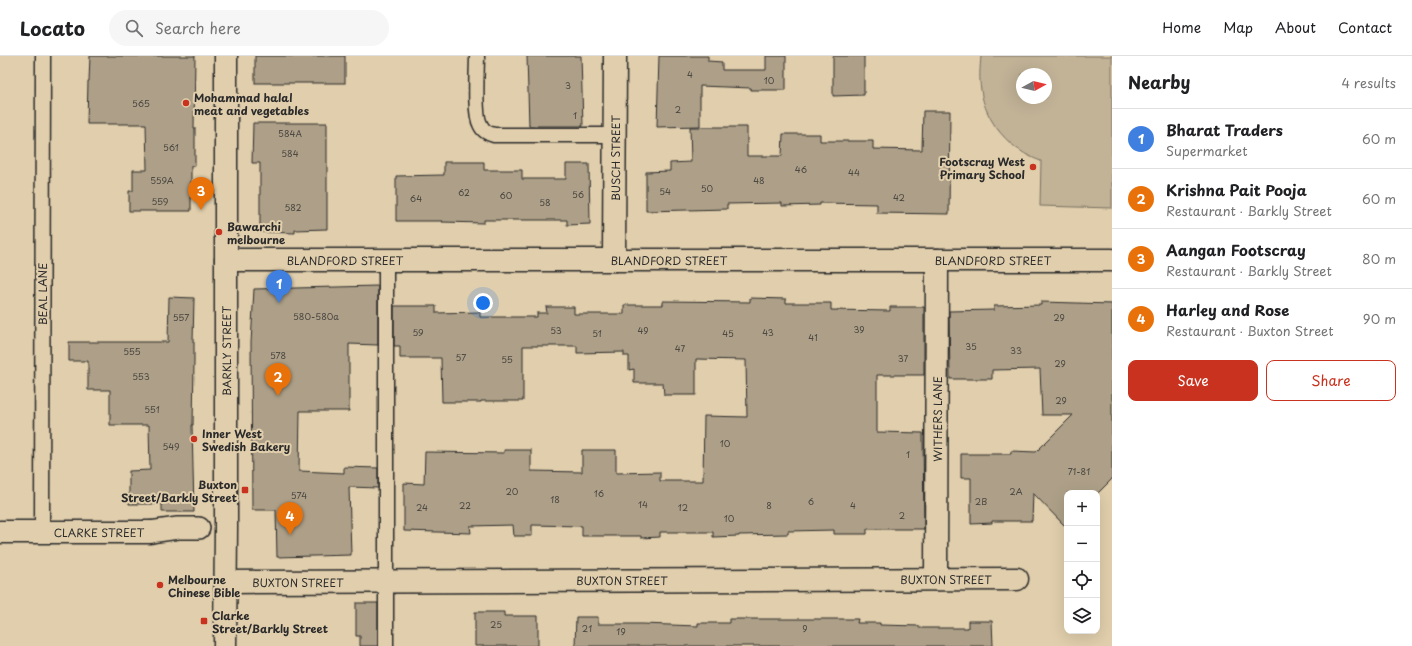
<!DOCTYPE html>
<html lang="en">
<head>
<meta charset="utf-8">
<style>
	:root { --surface:#fff; --page:#f6f6f6; --text:#202124; --muted:#757577; --line:#e0e0e0; --accent:#c8321e }
	body { margin:0; font-family:"Playpen Sans",sans-serif; background:var(--page); color:var(--text) }
	.controls { position:absolute; right:12px; bottom:12px; display:grid; overflow:hidden; border-radius:8px; box-shadow:0 4px 16px #0002 }
	.controls button { width:36px; height:36px; display:grid; place-items:center; padding:0; border:0; border-bottom:1px solid var(--line); background:var(--surface); color:var(--text); font:20px sans-serif }
	.compass { position:absolute; left:1016px; top:12px; width:36px; height:36px; border-radius:50%; background:var(--surface); box-shadow:0 4px 16px #0002; rotate:82deg }
	.you { position:absolute; left:483px; top:247px; width:14px; height:14px; margin:-10px; border:3px solid #fff; border-radius:50%; background:#1a73e8; box-shadow:0 0 0 6px #1a73e833 }
	.badge { display:grid; place-items:center; width:26px; height:26px; border-radius:50%; background:var(--accent); color:#fff; font-size:13px; font-weight:700 }
	.pin { position:absolute; translate:-50% -33px; filter:drop-shadow(0 1px 2px #0008) }
	.pin::after { content:''; position:absolute; top:21px; width:14px; height:12px; background:inherit; clip-path:polygon(0 0,100% 0,50% 100%) }
	.list { margin:0; padding:0; list-style:none }
	h2 { display:flex; justify-content:space-between; align-items:center; height:52px; margin:0; padding:0 16px; font-size:17px }
	h2 small { font-size:13px; font-weight:400; color:var(--muted) }
	.list li { display:grid; grid-template-columns:26px 1fr auto; gap:12px; align-items:center; box-sizing:border-box; height:60px; padding:0 16px; border-top:1px solid var(--line) }
	.list b { display:block; font-size:15px; white-space:nowrap }
	.list p { margin:0; font-size:13px; white-space:nowrap; color:var(--muted) }
	.list em { font-size:13px; font-style:normal; color:var(--muted) }
	.actions { display:flex; gap:8px; padding:12px 16px }
	.actions a { flex:1; padding:9px 0; border:1px solid var(--accent); border-radius:8px; text-align:center; font-size:14px; color:var(--accent) }
	.actions .main { background:var(--accent); color:#fff }
	.icon { flex:none; width:22px; height:22px; fill:none; stroke:currentColor; stroke-width:2; stroke-linecap:round; stroke-linejoin:round }
	.map { position:relative; flex:none; width:1112px; height:590px; overflow:hidden }
	header { display:flex; align-items:center; gap:24px; box-sizing:border-box; height:56px; padding:0 20px; background:var(--surface); border-bottom:1px solid var(--line) }
	header strong { font-size:19px }
	nav { display:flex; gap:22px; margin-inline-start:auto; font-size:14px }
	.search { width:280px; height:36px; background:var(--page); display:flex; align-items:center; gap:10px; box-sizing:border-box; padding:0 14px; border-radius:22px; color:var(--muted); font-size:15px }
	main { display:flex }
	aside { flex:1; background:var(--surface) }
	.map>svg:first-child { display:block }
	.green { fill:#c2b397; stroke:#766f61; fill-rule:evenodd }
	.building { fill:#aea088; stroke:#2b2b2b }
	.lines { fill:none; stroke-linecap:round; stroke-linejoin:round }
	.service-casing { stroke:#2b2b2b; stroke-width:17 }
	.pedestrian-casing { stroke:#2b2b2b; stroke-width:24 }
	.minor-casing { stroke:#2b2b2b; stroke-width:25 }
	.tertiary-casing { stroke:#2b2b2b; stroke-width:25 }
	.service { stroke:#e0ceac; stroke-width:14 }
	.pedestrian { stroke:#e0ceac; stroke-width:21 }
	.minor { stroke:#e0ceac; stroke-width:22 }
	.tertiary { stroke:#e0ceac; stroke-width:22 }
	.poi-dot { fill:#c8321e; stroke:#e0ceac; stroke-width:1.5 }
	.labels { text-anchor:middle; dominant-baseline:central; stroke-width:4; stroke-linejoin:round; paint-order:stroke }
	.number-label { font-size:9px; fill:#4c4842 }
	.poi-label { font-size:11px; font-weight:bold; fill:#2b2b2b; stroke:#e0ceac; text-anchor:start }
	.street-label { font-size:11px; fill:#2b2b2b; stroke:#e0ceac }
</style>
</head>
<body>
<header>
<strong>Locato</strong>
<div class="search"><svg class="icon" aria-label="search" viewBox="0 0 24 24"><circle cx="10" cy="10" r="6"/><path d="M15 15l6 6"/></svg>Search here</div>
<nav><a>Home</a><a>Map</a><a>About</a><a>Contact</a></nav>
</header>
<main>
<div class="map">
<svg width="1112" height="590" viewBox="0 0 1112 590">
	<rect width="100%" height="100%" fill="#e0ceac"/>
	<filter id="ink" filterUnits="userSpaceOnUse"><feTurbulence type="fractalNoise" baseFrequency=".025" numOctaves="2"/><feDisplacementMap in="SourceGraphic" scale="8" xChannelSelector="R" yChannelSelector="G"/><feConvolveMatrix kernelMatrix="1 2 1 2 8 2 1 2 1" color-interpolation-filters="sRGB"/></filter>
	<g filter="url(#ink)">
		<!-- green -->
		<path class="green" d="M 981,0 L 1112,0 L 1112,152 L 1040,150 L 1041,105 C 1011,95 985,66 981,34 C 979,23 980,12 981,0 ZM 1022,18 L 1046,18 L 1046,42 L 1022,42 Z"/>
		<!-- building -->
		<g class="building">
			<path d="M 90,0 L 195,0 L 194,72 L 195,72 L 195,110 L 191,110 L 191,155 L 129,155 L 129,135 L 133,135 L 133,114 L 147,114 L 146,68 L 87,68 L 88,25 L 89,25 Z"/>
			<rect x="255" y="0" width="90" height="27"/>
			<path d="M 527,0 L 581,0 L 583,70 L 529,70 Z"/>
			<path d="M 659,0 L 708,0 L 708,5 L 722,6 L 722,14 L 766,14 L 766,0 L 786,0 L 786,34 L 751,34 L 751,32 L 700,30 L 700,70 L 657,71 Z"/>
			<path d="M 833,0 L 864,0 L 864,39 L 833,40 Z"/>
			<path d="M 923,55 L 950,55 L 949,158 L 877,157 L 877,148 L 820,147 L 820,149 L 782,150 L 782,147 L 727,148 L 727,153 L 646,155 L 646,116 L 670,115 L 670,107 L 691,106 L 690,71 L 747,71 L 747,100 L 782,100 L 783,78 L 820,78 L 820,85 L 873,85 L 873,93 L 922,94 Z"/>
			<path d="M 253,67 L 327,67 L 327,173 L 295,174 L 295,177 L 260,176 L 260,107 L 252,107 Z"/>
			<path d="M 444,106 L 484,106 L 484,114 L 522,114 L 522,123 L 566,123 L 566,108 L 589,108 L 590,168 L 567,169 L 567,164 L 484,164 L 484,167 L 442,166 L 443,165 L 396,165 L 396,120 L 444,119 Z"/>
			<path d="M 378,230 L 378,289 L 349,288 L 349,355 L 300,355 L 299,415 L 344,417 L 344,411 L 378,412 L 378,432 L 349,431 L 351,499 L 277,501 L 276,454 L 252,454 L 251,287 L 254,233 Z"/>
			<path d="M 169,241 L 194,242 L 193,286 L 194,286 L 194,305 L 193,369 L 192,369 L 194,456 L 162,456 L 162,448 L 129,448 L 129,415 L 150,414 L 149,369 L 110,369 L 110,334 L 88,334 L 88,305 L 69,305 L 69,286 L 168,286 Z"/>
			<path d="M 750,242 L 786,243 L 786,247 L 831,247 L 831,254 L 890,255 L 890,251 L 924,251 L 924,319 L 877,319 L 877,376 L 923,377 L 924,473 L 867,473 L 867,478 L 834,478 L 834,474 L 788,475 L 788,478 L 739,479 L 739,480 L 713,481 L 713,476 L 660,476 L 660,481 L 641,482 L 641,480 L 582,480 L 582,470 L 532,469 L 532,480 L 514,480 L 513,469 L 470,470 L 471,477 L 404,475 L 404,427 L 424,428 L 425,396 L 504,397 L 504,394 L 531,394 L 531,415 L 582,416 L 582,394 L 616,394 L 616,417 L 660,416 L 660,425 L 703,425 L 704,360 L 747,361 L 746,304 L 696,303 L 696,339 L 664,339 L 663,327 L 634,327 L 634,313 L 629,314 L 629,300 L 624,300 L 624,296 L 577,297 L 577,290 L 523,290 L 523,345 L 481,345 L 481,346 L 442,346 L 441,302 L 400,302 L 400,290 L 394,290 L 394,250 L 436,250 L 436,257 L 480,256 L 480,261 L 537,261 L 537,257 L 547,257 L 546,251 L 574,251 L 574,258 L 624,258 L 624,249 L 663,249 L 663,245 L 750,246 Z"/>
			<path d="M 1041,246 L 1112,248 L 1112,423 L 1097,438 L 1067,437 L 1067,467 L 1064,469 L 1033,437 L 1032,465 L 992,465 L 992,467 L 971,468 L 971,422 L 961,422 L 961,398 L 1011,398 L 1011,395 L 1036,396 L 1073,359 L 1042,359 L 1040,313 L 992,314 L 992,323 L 950,323 L 949,255 L 994,254 L 994,250 L 1041,249 Z"/>
			<path d="M 356,547 L 378,547 L 378,590 L 360,590 L 360,580 L 356,580 Z"/>
			<path d="M 475,556 L 504,556 L 504,560 L 538,560 L 538,590 L 475,590 Z"/>
			<path d="M 576,561 L 598,561 L 598,568 L 642,568 L 698,570 L 698,567 L 729,567 L 729,563 L 858,563 L 857,567 L 880,567 L 880,569 L 919,570 L 919,572 L 968,572 L 968,565 L 992,565 L 993,590 L 575,590 Z"/>
		</g>
		<g class="lines">
			<!-- service casing -->
			<g class="service-casing">
				<g id="service">
					<path d="M 477,0 C 477,14 474,57 480,68 C 483,75 487,77 494,79 L 615,79"/>
					<path d="M 386,204 L 386,590"/>
					<path d="M 42,476 L 43,0"/>
				</g>
			</g>
			<!-- pedestrian casing -->
			<g class="pedestrian-casing">
				<path id="pedestrian" d="M 150,476 L 178,472 L 199,472"/>
			</g>
			<!-- minor casing -->
			<g class="minor-casing">
				<g id="minor">
					<path d="M 226,204 L 1112,204"/>
					<path d="M 614,204 L 615,0"/>
					<path d="M 0,476 L 150,476"/>
					<path d="M 936,523 L 937,204"/>
					<path d="M 226,526 L 1017,523"/>
				</g>
			</g>
			<!-- tertiary casing -->
			<g class="tertiary-casing">
				<path id="tertiary" d="M 225,590 L 226,472 L 226,0"/>
			</g>
			<!-- service -->
			<use href="#service" class="service"/>
			<!-- pedestrian -->
			<use href="#pedestrian" class="pedestrian"/>
			<!-- minor -->
			<use href="#minor" class="minor"/>
			<!-- tertiary -->
			<use href="#tertiary" class="tertiary"/>
		</g>
	</g>
	<!-- markers -->
	<g class="poi-dot">
		<circle cx="186" cy="47" r="4"/>
		<circle cx="1033" cy="111" r="4"/>
		<circle cx="219" cy="176" r="4"/>
		<circle cx="194" cy="383" r="4"/>
		<rect x="241" y="430" width="8" height="8" rx="2"/>
		<circle cx="160" cy="529" r="4"/>
		<rect x="200" y="561" width="8" height="8" rx="2"/>
	</g>
	<g class="labels">
		<!-- number labels -->
		<g class="number-label">
			<text x="690" y="18">4</text>
			<text x="769" y="24">10</text>
			<text x="568" y="29">3</text>
			<text x="141" y="47">565</text>
			<text x="678" y="53">2</text>
			<text x="575" y="59">1</text>
			<text x="290" y="77">584A</text>
			<text x="171" y="91">561</text>
			<text x="290" y="97">584</text>
			<text x="801" y="113">46</text>
			<text x="854" y="116">44</text>
			<text x="162" y="124">559A</text>
			<text x="759" y="124">48</text>
			<text x="707" y="132">50</text>
			<text x="665" y="135">54</text>
			<text x="464" y="136">62</text>
			<text x="578" y="138">56</text>
			<text x="506" y="139">60</text>
			<text x="899" y="141">42</text>
			<text x="416" y="142">64</text>
			<text x="160" y="145">559</text>
			<text x="545" y="146">58</text>
			<text x="293" y="151">582</text>
			<text x="316" y="260">580-580a</text>
			<text x="181" y="261">557</text>
			<text x="1059" y="261">29</text>
			<text x="859" y="273">39</text>
			<text x="556" y="274">53</text>
			<text x="643" y="274">49</text>
			<text x="418" y="276">59</text>
			<text x="768" y="276">43</text>
			<text x="597" y="277">51</text>
			<text x="728" y="277">45</text>
			<text x="813" y="281">41</text>
			<text x="971" y="290">35</text>
			<text x="680" y="292">47</text>
			<text x="1016" y="294">33</text>
			<text x="132" y="295">555</text>
			<text x="278" y="299">578</text>
			<text x="461" y="301">57</text>
			<text x="903" y="302">37</text>
			<text x="507" y="303">55</text>
			<text x="1060" y="307">29</text>
			<text x="141" y="320">553</text>
			<text x="1061" y="344">29</text>
			<text x="152" y="353">551</text>
			<text x="725" y="387">10</text>
			<text x="171" y="390">549</text>
			<text x="908" y="398">1</text>
			<text x="1079" y="415">71-81</text>
			<text x="512" y="435">20</text>
			<text x="1016" y="435">2A</text>
			<text x="599" y="437">16</text>
			<text x="299" y="439">574</text>
			<text x="555" y="443">18</text>
			<text x="811" y="445">6</text>
			<text x="981" y="445">2B</text>
			<text x="643" y="448">14</text>
			<text x="465" y="449">22</text>
			<text x="769" y="449">8</text>
			<text x="853" y="449">4</text>
			<text x="422" y="451">24</text>
			<text x="683" y="451">12</text>
			<text x="902" y="459">2</text>
			<text x="729" y="462">10</text>
			<text x="496" y="568">25</text>
			<text x="587" y="572">21</text>
			<text x="805" y="572">9</text>
			<text x="621" y="575">19</text>
		</g>
		<!-- poi labels -->
		<g class="poi-label">
			<text x="194" y="41">Mohammad halal<tspan x="194" dy="13">meat and vegetables</tspan></text>
			<text x="1025" y="105" text-anchor="end">Footscray West<tspan x="1025" dy="13">Primary School</tspan></text>
			<text x="227" y="170">Bawarchi<tspan x="227" dy="13">melbourne</tspan></text>
			<text x="202" y="377">Inner West<tspan x="202" dy="13">Swedish Bakery</tspan></text>
			<text x="237" y="428" text-anchor="end">Buxton<tspan x="237" dy="13">Street/Barkly Street</tspan></text>
			<text x="168" y="523">Melbourne<tspan x="168" dy="13">Chinese Bible</tspan></text>
			<text x="212" y="559">Clarke<tspan x="212" dy="13">Street/Barkly Street</tspan></text>
		</g>
		<!-- street labels -->
		<g class="street-label">
			<text transform="translate(615 102) rotate(-90)">BUSCH STREET</text>
			<text x="345" y="204">BLANDFORD STREET</text>
			<text x="669" y="204">BLANDFORD STREET</text>
			<text x="993" y="204">BLANDFORD STREET</text>
			<text transform="translate(42 238) rotate(-90)">BEAL LANE</text>
			<text transform="translate(226 295) rotate(-90)">BARKLY STREET</text>
			<text transform="translate(937 363) rotate(-90)">WITHERS LANE</text>
			<text x="99" y="476">CLARKE STREET</text>
			<text x="946" y="523">BUXTON STREET</text>
			<text x="622" y="524">BUXTON STREET</text>
			<text x="298" y="526">BUXTON STREET</text>
		</g>
	</g>
</svg>
<div class="controls">
<button>+</button>
<button>−</button>
<button><svg class="icon" aria-label="locate" viewBox="0 0 24 24"><circle cx="12" cy="12" r="6"/><path d="M12 2v4M12 18v4M2 12h4M18 12h4"/></svg></button>
<button><svg class="icon" aria-label="layers" viewBox="0 0 24 24"><path d="M12 4l9 5-9 5-9-5zM3 14l9 5 9-5"/></svg></button>
</div>
<svg class="compass" viewBox="-18 -18 36 36"><path d="M0-13l5 13h-10z" fill="#e53935"/><path d="M0 13l5-13h-10z" fill="#757577"/></svg>
<div class="you"></div>
<div class="pin badge" style="left:279px;top:247px;background:#3f7fe0">1</div>
<div class="pin badge" style="left:278px;top:340px;background:#e8710a">2</div>
<div class="pin badge" style="left:201px;top:154px;background:#e8710a">3</div>
<div class="pin badge" style="left:290px;top:479px;background:#e8710a">4</div>
</div>
<aside>
<h2>Nearby<small>4 results</small></h2>
<ul class="list">
<li><span class="badge" style="background:#3f7fe0">1</span><div><b>Bharat Traders</b><p>Supermarket</p></div><em>60 m</em></li>
<li><span class="badge" style="background:#e8710a">2</span><div><b>Krishna Pait Pooja</b><p>Restaurant · Barkly Street</p></div><em>60 m</em></li>
<li><span class="badge" style="background:#e8710a">3</span><div><b>Aangan Footscray</b><p>Restaurant · Barkly Street</p></div><em>80 m</em></li>
<li><span class="badge" style="background:#e8710a">4</span><div><b>Harley and Rose</b><p>Restaurant · Buxton Street</p></div><em>90 m</em></li>
</ul>
<div class="actions"><a class="main">Save</a><a>Share</a></div>
</aside>
</main>
</body>
</html>
